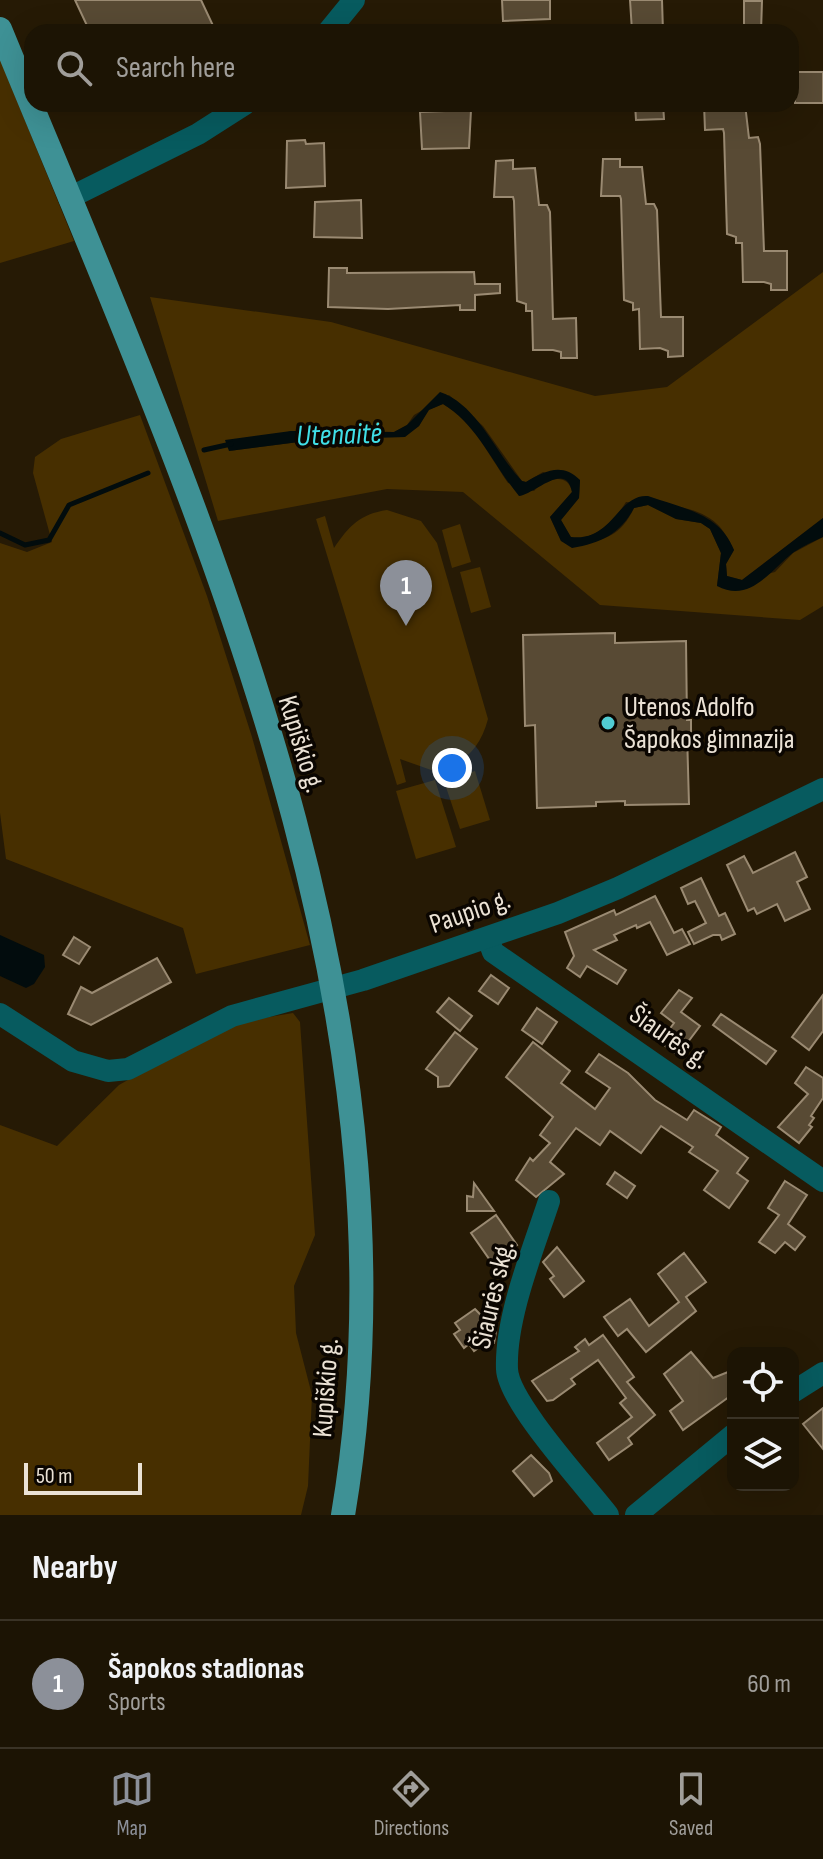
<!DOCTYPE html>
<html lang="en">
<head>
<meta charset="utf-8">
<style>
	:root { --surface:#1c1404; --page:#292113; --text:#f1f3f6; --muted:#a09e9a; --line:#3a3326; --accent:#8c9099 }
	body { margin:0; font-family:"Sofia Sans Condensed",sans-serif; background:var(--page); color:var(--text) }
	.controls { position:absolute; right:24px; bottom:24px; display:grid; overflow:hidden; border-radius:16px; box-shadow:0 8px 32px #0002 }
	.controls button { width:72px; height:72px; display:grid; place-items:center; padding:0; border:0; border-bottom:2px solid var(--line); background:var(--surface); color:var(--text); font:40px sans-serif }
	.scale { position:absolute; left:24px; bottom:20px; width:118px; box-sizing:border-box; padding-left:8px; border:4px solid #ebe2d5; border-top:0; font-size:22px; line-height:28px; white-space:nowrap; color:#ebe2d5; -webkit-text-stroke:6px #0b0601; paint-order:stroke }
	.you { position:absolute; left:452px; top:768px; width:28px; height:28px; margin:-20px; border:6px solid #fff; border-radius:50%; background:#1a73e8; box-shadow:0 0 0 12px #1a73e833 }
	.badge { display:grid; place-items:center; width:52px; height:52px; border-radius:50%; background:var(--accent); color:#fff; font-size:26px; font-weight:700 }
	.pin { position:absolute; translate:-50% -66px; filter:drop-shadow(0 2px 4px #0008) }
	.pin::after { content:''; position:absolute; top:42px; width:28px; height:24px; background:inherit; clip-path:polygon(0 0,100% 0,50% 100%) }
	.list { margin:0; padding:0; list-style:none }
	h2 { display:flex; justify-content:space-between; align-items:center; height:104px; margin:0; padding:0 32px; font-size:34px }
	h2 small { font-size:26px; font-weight:400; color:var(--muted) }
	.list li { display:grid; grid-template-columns:52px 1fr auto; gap:24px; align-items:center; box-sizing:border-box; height:128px; padding:0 32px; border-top:2px solid var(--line) }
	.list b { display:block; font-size:30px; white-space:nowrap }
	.list p { margin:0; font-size:26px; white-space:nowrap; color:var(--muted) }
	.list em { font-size:26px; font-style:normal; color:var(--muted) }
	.icon { flex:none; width:44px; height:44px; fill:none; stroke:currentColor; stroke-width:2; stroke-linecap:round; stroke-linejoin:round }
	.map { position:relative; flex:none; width:823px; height:1515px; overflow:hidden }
	.search { position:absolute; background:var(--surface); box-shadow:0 8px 32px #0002; left:24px; right:24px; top:24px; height:88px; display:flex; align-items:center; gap:20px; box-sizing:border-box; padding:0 28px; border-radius:24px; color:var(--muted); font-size:30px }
	.sheet { height:232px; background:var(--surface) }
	nav { display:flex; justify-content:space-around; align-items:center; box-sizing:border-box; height:112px; border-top:2px solid var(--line); background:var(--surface); font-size:22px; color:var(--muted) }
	nav a { display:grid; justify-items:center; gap:4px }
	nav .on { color:var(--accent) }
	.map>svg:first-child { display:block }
	.green { fill:#472f00 }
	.water { fill:#020c0d }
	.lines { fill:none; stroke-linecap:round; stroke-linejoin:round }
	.stream { stroke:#020c0d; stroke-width:5 }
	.building { fill:#584a34; stroke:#9a8a72; stroke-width:2 }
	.minor { stroke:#075b5f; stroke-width:22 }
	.major { stroke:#3e9195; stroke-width:24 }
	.poi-dot { fill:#51ccd2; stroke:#0b0601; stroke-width:3 }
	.labels { text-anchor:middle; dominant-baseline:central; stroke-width:7; stroke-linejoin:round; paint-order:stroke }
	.poi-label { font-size:28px; fill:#ebe2d5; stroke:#0b0601; text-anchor:start }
	.street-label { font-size:28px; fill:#ebe2d5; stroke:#0b0601 }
	.water-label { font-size:30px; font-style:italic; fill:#40dfe7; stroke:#0b0601 }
</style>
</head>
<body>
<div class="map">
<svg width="823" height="1515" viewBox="0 0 823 1515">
	<rect width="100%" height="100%" fill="#261a05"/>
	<!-- green -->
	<g class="green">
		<path d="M 0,59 L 74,241 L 0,263 Z"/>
		<path d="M 823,272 L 823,518 L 742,580 L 727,576 L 726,564 L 734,550 C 729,542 724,530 717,524 C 695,503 654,504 626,502 C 614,521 597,540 571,538 L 561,520 L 579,498 L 580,480 L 543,472 L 526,482 L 522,481 L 483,426 L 449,395 L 414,415 L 407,425 L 394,432 L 291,431 L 229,451 L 322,439 L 404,437 L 419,426 L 428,410 L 443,404 C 473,422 489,455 508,483 L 534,491 C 545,479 568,471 572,492 L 550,517 L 561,541 C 594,545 619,541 634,508 L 648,505 L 676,519 L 701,523 L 710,529 L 721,553 L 717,586 L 775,572 L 793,553 L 823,537 L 823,606 L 800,620 L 600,605 L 463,492 L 387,489 L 218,521 L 150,297 L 331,322 L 595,396 L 667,387 Z"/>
		<path d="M 140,415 L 207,596 L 252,737 L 310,945 L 196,974 L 183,928 L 6,859 L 0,813 L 0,543 L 27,552 L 52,542 L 33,473 L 35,457 L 61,439 Z"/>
		<path d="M 387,510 L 421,521 L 437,543 L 488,719 C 480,749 464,764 434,771 L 400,759 L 406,782 L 397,785 L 316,519 L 325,516 L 334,548 C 349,526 360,514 387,510 Z"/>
		<path d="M 460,524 L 471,562 L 452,568 L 442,530 Z"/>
		<path d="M 480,567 L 491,607 L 471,613 L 460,572 Z"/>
		<path d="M 475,771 L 490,820 L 460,829 L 444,781 Z"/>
		<path d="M 435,780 L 456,847 L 416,859 L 396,791 Z"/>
		<path d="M 293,1013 L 300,1022 L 315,1235 L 294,1286 L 296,1333 L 312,1395 L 308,1486 L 301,1515 L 0,1515 L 0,1125 L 57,1146 L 119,1085 L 227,1024 Z"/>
	</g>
	<!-- water -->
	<g class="water">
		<path d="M 440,392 C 478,405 495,453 522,481 L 526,482 C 545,471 562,462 580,480 L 579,498 L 561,520 L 571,537 C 613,542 617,494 648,496 C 681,508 720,513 734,550 L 726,564 L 727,576 L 742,580 L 823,518 L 823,537 C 814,541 803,546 794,552 C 771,569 751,604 717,586 L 721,553 L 710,529 L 701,523 L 676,519 L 648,505 L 634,508 C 620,534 601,543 572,548 L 561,541 L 550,517 L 572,492 C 566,460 534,495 519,496 C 493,465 478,425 443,404 L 429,410 L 419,426 L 405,437 L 322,439 L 229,451 L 225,440 L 291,431 L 394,432 L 407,425 Z"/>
		<path d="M 0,935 L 44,955 L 45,967 L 34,984 L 26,988 L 0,976 Z"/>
	</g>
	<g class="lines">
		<!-- stream -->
		<g class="stream">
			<path d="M 204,450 L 231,444"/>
			<path d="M 0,533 L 25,545 L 49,540 L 69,505 L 148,473"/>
		</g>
	</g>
	<!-- building -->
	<g class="building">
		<path d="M 75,0 L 201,0 L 216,32 L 90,32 Z"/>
		<path d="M 502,0 L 550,0 L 550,19 L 503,21 Z"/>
		<path d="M 630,0 L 662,0 L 663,32 L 632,31 Z"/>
		<path d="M 744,1 L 762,1 L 761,32 L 744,32 Z"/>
		<rect x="795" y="72" width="28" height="31"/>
		<path d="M 635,104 L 663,104 L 664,119 L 636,120 Z"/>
		<path d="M 704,104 L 745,104 L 749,138 L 758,137 L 760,144 L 764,251 L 787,251 L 787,290 L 771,290 L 771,284 L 764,282 L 743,282 L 742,243 L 736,243 L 736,237 L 727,234 L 724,133 L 723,129 L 705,130 Z"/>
		<path d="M 471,110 L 469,148 L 422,149 L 420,112 Z"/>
		<path d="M 305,140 L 306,144 L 324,143 L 325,186 L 286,188 L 287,141 Z"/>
		<path d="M 603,159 L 620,159 L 620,167 L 642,167 L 646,204 L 654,204 L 657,210 L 661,317 L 683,317 L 683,356 L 668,357 L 668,351 L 660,348 L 640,349 L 639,309 L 633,310 L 633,303 L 624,300 L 621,199 L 620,196 L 601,196 Z"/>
		<path d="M 513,160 L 513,169 L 535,168 L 539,205 L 547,205 L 550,212 L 553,319 L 576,318 L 577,358 L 561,358 L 561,352 L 553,350 L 533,350 L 532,311 L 526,311 L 526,304 L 517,301 L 514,201 L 513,197 L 494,197 L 496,161 Z"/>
		<path d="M 361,200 L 362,238 L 314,237 L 315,202 Z"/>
		<path d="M 329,268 L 347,268 L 347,273 L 474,272 L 475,284 L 500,284 L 500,293 L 475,295 L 475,310 L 460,310 L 460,305 L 388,309 L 328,307 Z"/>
		<path d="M 615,633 L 615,643 L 686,641 L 687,720 L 691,720 L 691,733 L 687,733 L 689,804 L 625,805 L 625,801 L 596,802 L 596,806 L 537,808 L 535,725 L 525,726 L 523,635 Z"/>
		<path d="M 795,852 L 807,877 L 797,882 L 810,909 L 785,921 L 777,904 L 757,914 L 754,908 L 748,911 L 727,865 L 744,856 L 753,873 Z"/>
		<path d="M 701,878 L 719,916 L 725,913 L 735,934 L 722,940 L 720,935 L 713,935 L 694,944 L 688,932 L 706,923 L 695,901 L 688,904 L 681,888 Z"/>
		<path d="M 655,896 L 674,933 L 682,929 L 690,944 L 667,955 L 650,922 L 637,928 L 636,925 L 614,935 L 617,940 L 594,950 L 626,970 L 617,984 L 587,966 L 580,977 L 567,968 L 574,956 L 565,932 L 614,910 L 616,915 Z"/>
		<path d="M 74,937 L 90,947 L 79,964 L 63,955 Z"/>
		<path d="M 157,958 L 171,982 L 91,1025 L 68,1014 L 81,987 L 92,993 Z"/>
		<path d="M 491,975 L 509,988 L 498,1004 L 479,991 Z"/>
		<path d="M 679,990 L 692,998 L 681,1012 L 700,1026 L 678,1055 L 660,1042 L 674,1023 L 661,1013 Z"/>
		<path d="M 823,995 L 823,1031 L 809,1050 L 792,1037 Z"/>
		<path d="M 449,998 L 472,1016 L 460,1031 L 437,1012 Z"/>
		<path d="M 537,1008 L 557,1022 L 542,1044 L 522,1030 Z"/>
		<path d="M 721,1014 L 776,1051 L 766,1064 L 713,1025 Z"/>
		<path d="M 455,1032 L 477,1049 L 449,1086 L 438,1087 L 438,1077 L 426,1069 Z"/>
		<path d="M 533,1042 L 570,1071 L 561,1083 L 595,1109 L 610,1088 L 586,1072 L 599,1054 L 628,1073 L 655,1100 L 687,1120 L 694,1110 L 721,1127 L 716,1135 L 748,1158 L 737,1173 L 748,1181 L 729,1208 L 704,1190 L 718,1171 L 689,1152 L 693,1147 L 661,1126 L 641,1153 L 610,1131 L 600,1145 L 576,1128 L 550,1162 L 564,1174 L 536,1197 L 516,1180 L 530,1158 L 533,1161 L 550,1143 L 540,1135 L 553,1117 L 506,1077 Z"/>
		<path d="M 806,1067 L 823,1078 L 823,1098 L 811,1116 L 814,1118 L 809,1125 L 812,1127 L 799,1143 L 778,1127 L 808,1094 L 795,1083 Z"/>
		<path d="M 615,1172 L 635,1186 L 627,1198 L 607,1184 Z"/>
		<path d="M 785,1181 L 807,1195 L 788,1224 L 805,1237 L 795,1250 L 785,1242 L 775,1253 L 759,1242 L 779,1215 L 768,1208 Z"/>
		<path d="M 474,1183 L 494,1211 L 467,1211 L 467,1196 L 473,1197 Z"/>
		<path d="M 496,1215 L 517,1245 L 492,1263 L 471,1233 Z"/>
		<path d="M 557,1247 L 584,1281 L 564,1297 L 550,1279 L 554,1276 L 543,1262 Z"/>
		<path d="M 684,1253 L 706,1282 L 686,1297 L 696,1311 L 646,1352 L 627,1329 L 618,1336 L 604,1317 L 630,1299 L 649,1326 L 679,1302 L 658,1274 Z"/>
		<path d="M 475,1309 L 496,1331 L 494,1343 L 490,1346 L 487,1342 L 474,1351 L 469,1344 L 464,1348 L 454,1334 L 460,1330 L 455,1323 Z"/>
		<path d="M 603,1335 L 634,1377 L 627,1382 L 655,1415 L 628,1438 L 632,1444 L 609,1460 L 597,1443 L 632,1417 L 620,1403 L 626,1398 L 598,1360 L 571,1379 L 575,1384 L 553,1400 L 547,1401 L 532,1381 L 579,1351 L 575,1347 L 585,1339 L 589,1345 Z"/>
		<path d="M 691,1352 L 713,1378 L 728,1372 L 733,1379 L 733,1394 L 683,1430 L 670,1411 L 683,1401 L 664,1374 Z"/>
		<path d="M 823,1408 L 823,1449 L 803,1424 Z"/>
		<path d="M 531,1455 L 549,1473 L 552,1481 L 534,1496 L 513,1471 Z"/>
	</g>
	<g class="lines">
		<!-- minor -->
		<g class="minor">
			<path d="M 328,32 L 354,0"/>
			<path d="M 69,198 L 198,134 L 245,104"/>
			<path d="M 488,938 L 493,952 L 823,1181"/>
			<path d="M 0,1014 L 73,1061 L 108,1071 L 128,1069 L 232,1016 L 363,980 L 558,913 L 618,888 L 823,789"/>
			<path d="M 549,1201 C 533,1250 505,1318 507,1369 C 508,1402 585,1485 608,1515"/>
			<path d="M 793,1392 L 823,1373"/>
			<path d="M 636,1515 L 733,1435"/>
		</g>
		<!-- major -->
		<path class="major" d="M 0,29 C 191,495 430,998 343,1515"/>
	</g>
	<!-- markers -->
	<circle class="poi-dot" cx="608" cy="723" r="8"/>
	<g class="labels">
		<!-- poi labels -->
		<g class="poi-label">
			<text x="624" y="707">Utenos Adolfo<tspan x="624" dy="32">Šapokos gimnazija</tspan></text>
		</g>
		<!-- street labels -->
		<g class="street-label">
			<text transform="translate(301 744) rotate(73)">Kupiškio g.</text>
			<text transform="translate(470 912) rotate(-19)">Paupio g.</text>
			<text transform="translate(669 1037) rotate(35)">Šiaurės g.</text>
			<text transform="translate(493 1295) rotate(-77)">Šiaurės skg.</text>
			<text transform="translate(326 1388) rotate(-86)">Kupiškio g.</text>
		</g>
		<!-- water labels -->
		<g class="water-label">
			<text transform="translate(339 435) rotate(-2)">Utenaitė</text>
		</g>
	</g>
</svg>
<div class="controls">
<button><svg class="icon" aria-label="locate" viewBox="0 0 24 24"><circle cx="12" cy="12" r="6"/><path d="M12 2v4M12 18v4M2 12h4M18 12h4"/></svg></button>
<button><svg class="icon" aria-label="layers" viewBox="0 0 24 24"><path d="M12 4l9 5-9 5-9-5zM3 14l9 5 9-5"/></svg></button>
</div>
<div class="scale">50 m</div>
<div class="you"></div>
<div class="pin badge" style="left:406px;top:626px">1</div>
<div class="search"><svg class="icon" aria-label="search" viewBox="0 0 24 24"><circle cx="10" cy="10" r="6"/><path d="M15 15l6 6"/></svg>Search here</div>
</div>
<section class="sheet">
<h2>Nearby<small></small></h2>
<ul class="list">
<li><span class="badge">1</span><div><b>Šapokos stadionas</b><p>Sports</p></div><em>60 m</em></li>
</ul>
</section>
<nav>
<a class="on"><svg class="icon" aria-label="map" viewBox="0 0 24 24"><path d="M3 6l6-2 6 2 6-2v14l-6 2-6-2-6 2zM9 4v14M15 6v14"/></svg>Map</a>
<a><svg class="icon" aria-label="directions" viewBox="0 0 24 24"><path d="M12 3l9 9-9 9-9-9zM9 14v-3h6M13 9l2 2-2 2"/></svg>Directions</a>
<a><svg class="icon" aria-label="saved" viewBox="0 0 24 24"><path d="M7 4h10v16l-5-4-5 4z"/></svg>Saved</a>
</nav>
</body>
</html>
